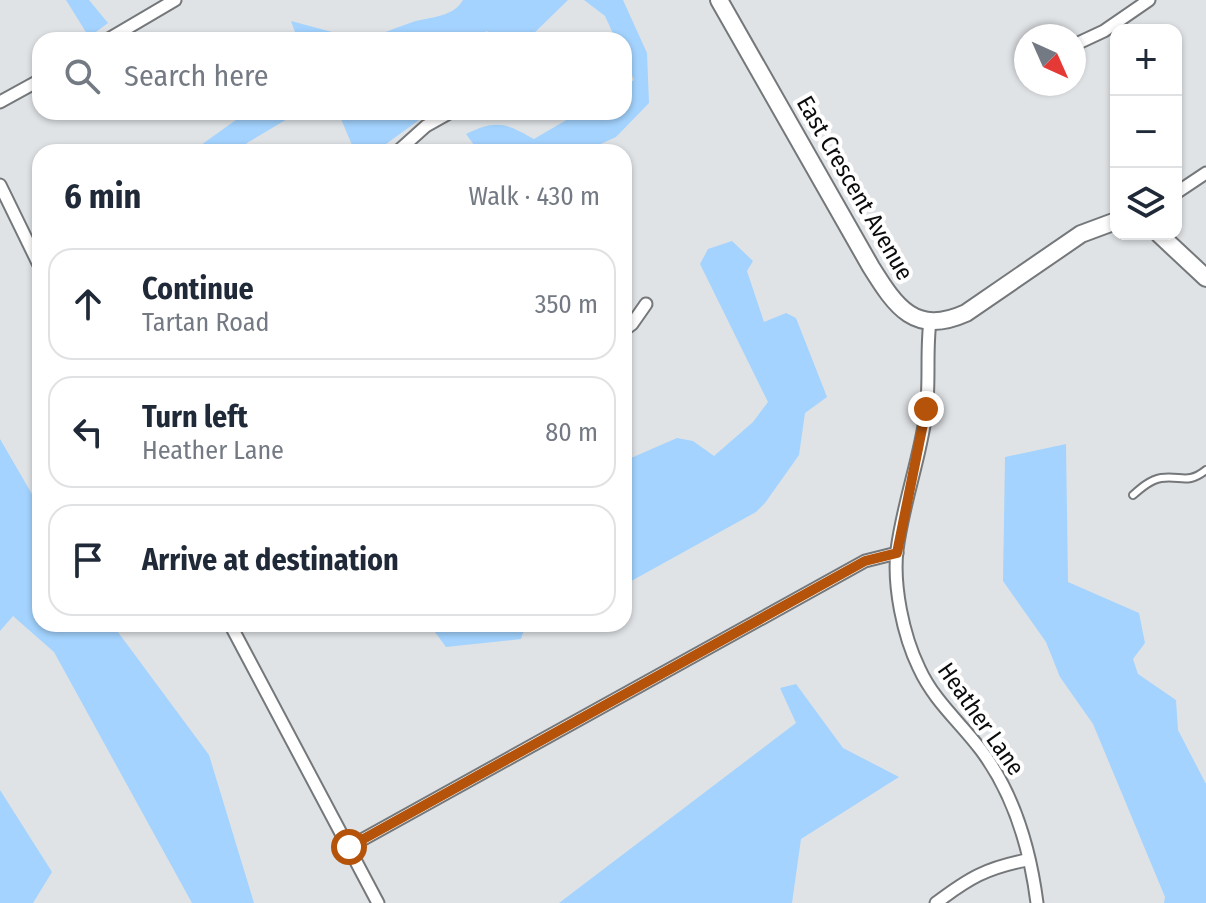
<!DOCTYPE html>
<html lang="en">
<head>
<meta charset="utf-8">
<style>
	:root { --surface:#fff; --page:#f6f6f7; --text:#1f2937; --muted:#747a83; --line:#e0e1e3 }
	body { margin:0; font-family:"Fira Sans Condensed",sans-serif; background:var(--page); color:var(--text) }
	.controls { position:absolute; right:24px; top:24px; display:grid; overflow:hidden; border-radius:16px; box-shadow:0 2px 6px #0004 }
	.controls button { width:72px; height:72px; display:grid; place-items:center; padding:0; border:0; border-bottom:2px solid var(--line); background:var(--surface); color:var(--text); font:40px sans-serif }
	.compass { position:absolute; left:1014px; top:24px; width:72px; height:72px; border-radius:50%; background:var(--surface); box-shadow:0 2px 6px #0004; rotate:135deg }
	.stop { position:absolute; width:24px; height:24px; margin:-18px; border:6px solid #b45309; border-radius:50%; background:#fff }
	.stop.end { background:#b45309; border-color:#fff; box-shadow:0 2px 8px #0008 }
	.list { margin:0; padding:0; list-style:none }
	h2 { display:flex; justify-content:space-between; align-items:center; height:104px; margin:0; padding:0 32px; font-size:34px }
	h2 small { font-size:26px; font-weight:400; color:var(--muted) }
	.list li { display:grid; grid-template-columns:52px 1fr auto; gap:24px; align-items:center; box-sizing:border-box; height:112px; margin:0 16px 16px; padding:0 16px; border:2px solid var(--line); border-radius:24px }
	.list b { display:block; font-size:30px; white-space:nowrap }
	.list p { margin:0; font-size:26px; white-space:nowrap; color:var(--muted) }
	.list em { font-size:26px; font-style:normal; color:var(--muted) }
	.icon { flex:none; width:44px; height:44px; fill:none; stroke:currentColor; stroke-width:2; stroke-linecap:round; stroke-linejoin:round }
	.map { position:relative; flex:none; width:1206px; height:903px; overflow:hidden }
	.search { position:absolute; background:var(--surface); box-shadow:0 2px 6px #0004; left:32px; top:32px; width:600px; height:88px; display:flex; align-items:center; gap:20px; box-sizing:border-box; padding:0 28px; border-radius:24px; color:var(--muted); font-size:30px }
	.panel { position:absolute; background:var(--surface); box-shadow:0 2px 6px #0004; left:32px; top:144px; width:600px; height:488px; border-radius:24px }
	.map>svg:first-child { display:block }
	.green { fill:#a3d3fe }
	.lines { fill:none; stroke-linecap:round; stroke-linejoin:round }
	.lane-casing { stroke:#75787a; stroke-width:10 }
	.street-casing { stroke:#75787a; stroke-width:15 }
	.secondary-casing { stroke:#75787a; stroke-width:20 }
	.lane { stroke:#fff; stroke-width:6 }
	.street { stroke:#fff; stroke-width:11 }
	.secondary { stroke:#fff; stroke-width:16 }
	.route { stroke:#b45309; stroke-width:10 }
	.labels { text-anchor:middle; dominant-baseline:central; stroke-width:8; stroke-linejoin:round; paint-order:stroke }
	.street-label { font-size:24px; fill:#0a0b0c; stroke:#fff }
</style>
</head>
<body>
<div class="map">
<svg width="1206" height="903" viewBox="0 0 1206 903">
	<rect width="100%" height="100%" fill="#e0e3e6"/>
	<!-- green -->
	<g class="green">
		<path d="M 66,0 L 89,0 L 108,23 L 89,37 Z"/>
		<path d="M 463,0 L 568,0 L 527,40 L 493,40 L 487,31 L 467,40 L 366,40 C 380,34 395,28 410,23 C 428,16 452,19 463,0 Z"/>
		<path d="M 584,0 L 623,0 L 647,53 L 649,103 L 616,137 L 583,152 L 479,152 L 466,134 C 496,119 506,123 534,139 L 580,112 L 624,112 L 624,86 L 634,80 L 624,57 L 624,40 L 616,40 L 605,16 Z"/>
		<path d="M 291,21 L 362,40 L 298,40 Z"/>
		<path d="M 247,112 L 299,112 L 247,143 L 239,152 L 182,152 L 201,145 Z"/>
		<path d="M 338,112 L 430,112 L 375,152 L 355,152 Z"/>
		<path d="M 732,241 L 753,261 L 747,271 L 764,322 L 786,313 L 796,318 L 827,397 L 805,413 L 799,455 L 765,503 L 756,512 L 624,585 L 624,461 L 677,438 L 693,441 L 714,456 L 753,422 L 768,402 L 700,264 L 708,249 Z"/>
		<path d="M 0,439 L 40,508 L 40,624 L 112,624 L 209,755 L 254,903 L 192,903 L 54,652 L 13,616 L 0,631 Z"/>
		<path d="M 1066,444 L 1068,582 L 1139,613 L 1145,643 L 1133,659 L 1138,674 L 1176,700 L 1178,730 L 1206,784 L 1206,903 L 1164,903 L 1165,897 L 1093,724 L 1060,677 L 1046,642 L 1003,581 L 1005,457 Z"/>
		<path d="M 429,624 L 526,624 L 521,639 L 446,647 Z"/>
		<path d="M 796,684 L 843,748 L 899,777 L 801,839 L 792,903 L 559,903 L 796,723 L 780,688 Z"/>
		<path d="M 0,790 L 52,872 L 33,903 L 0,903 Z"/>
	</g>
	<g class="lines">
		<!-- lane casing -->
		<g class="lane-casing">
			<path id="lane" d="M 1133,495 C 1141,488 1150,480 1161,478 C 1181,475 1187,485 1206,470"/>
		</g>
		<!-- street casing -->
		<g class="street-casing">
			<g id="street">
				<path d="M 107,40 L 175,0"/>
				<path d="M 1074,45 L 1104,31 L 1149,0"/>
				<path d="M 0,102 L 40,80"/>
				<path d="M 397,152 L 426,126 L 451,112"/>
				<path d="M 0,185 L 40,267"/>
				<path d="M 1176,193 L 1206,173"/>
				<path d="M 930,321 C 926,352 930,382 926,413 C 920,459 903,503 897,550 C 893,586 903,635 919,668 C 934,701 960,722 981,750 C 1014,794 1030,849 1037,903"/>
				<path d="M 624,330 L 632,324 L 646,304"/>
				<path d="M 230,624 L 378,903"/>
				<path d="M 349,847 L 865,561 L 897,553"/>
				<path d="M 936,903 C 969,878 986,868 1027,860"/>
			</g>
		</g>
		<!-- secondary casing -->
		<g class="secondary-casing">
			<g id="secondary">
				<path d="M 719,0 L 871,267 C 896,307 915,336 966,313 L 1081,234 L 1116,221"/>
				<path d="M 1159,234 L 1206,278"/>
			</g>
		</g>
		<!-- lane -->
		<use href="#lane" class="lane"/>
		<!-- street -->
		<use href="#street" class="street"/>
		<!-- secondary -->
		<use href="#secondary" class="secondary"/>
	</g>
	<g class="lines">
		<!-- route -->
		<path class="route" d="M 349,847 L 865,561 L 897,553 L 926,409"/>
	</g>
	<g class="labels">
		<!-- street labels -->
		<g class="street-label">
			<text transform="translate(855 188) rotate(60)">East Crescent Avenue</text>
			<text transform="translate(981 719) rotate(55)">Heather Lane</text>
		</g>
	</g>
</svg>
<div class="controls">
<button>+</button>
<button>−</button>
<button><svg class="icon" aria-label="layers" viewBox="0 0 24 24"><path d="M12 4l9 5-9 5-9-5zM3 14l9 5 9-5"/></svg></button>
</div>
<svg class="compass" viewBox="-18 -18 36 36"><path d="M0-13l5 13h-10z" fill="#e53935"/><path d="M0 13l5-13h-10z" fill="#747a83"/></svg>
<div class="stop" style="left:349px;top:847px"></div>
<div class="stop end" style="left:926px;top:409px"></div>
<div class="search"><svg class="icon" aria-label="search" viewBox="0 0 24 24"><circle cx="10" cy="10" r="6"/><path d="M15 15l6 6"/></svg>Search here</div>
<section class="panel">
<h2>6 min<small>Walk · 430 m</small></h2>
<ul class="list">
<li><svg class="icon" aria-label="ahead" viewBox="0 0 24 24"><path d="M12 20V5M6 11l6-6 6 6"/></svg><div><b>Continue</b><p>Tartan Road</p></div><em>350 m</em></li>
<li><svg class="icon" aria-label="left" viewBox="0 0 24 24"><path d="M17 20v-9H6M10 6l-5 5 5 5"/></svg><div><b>Turn left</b><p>Heather Lane</p></div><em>80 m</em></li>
<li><svg class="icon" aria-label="arrive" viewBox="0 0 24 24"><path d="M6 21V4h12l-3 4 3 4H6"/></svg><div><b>Arrive at destination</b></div></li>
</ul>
</section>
</div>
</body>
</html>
